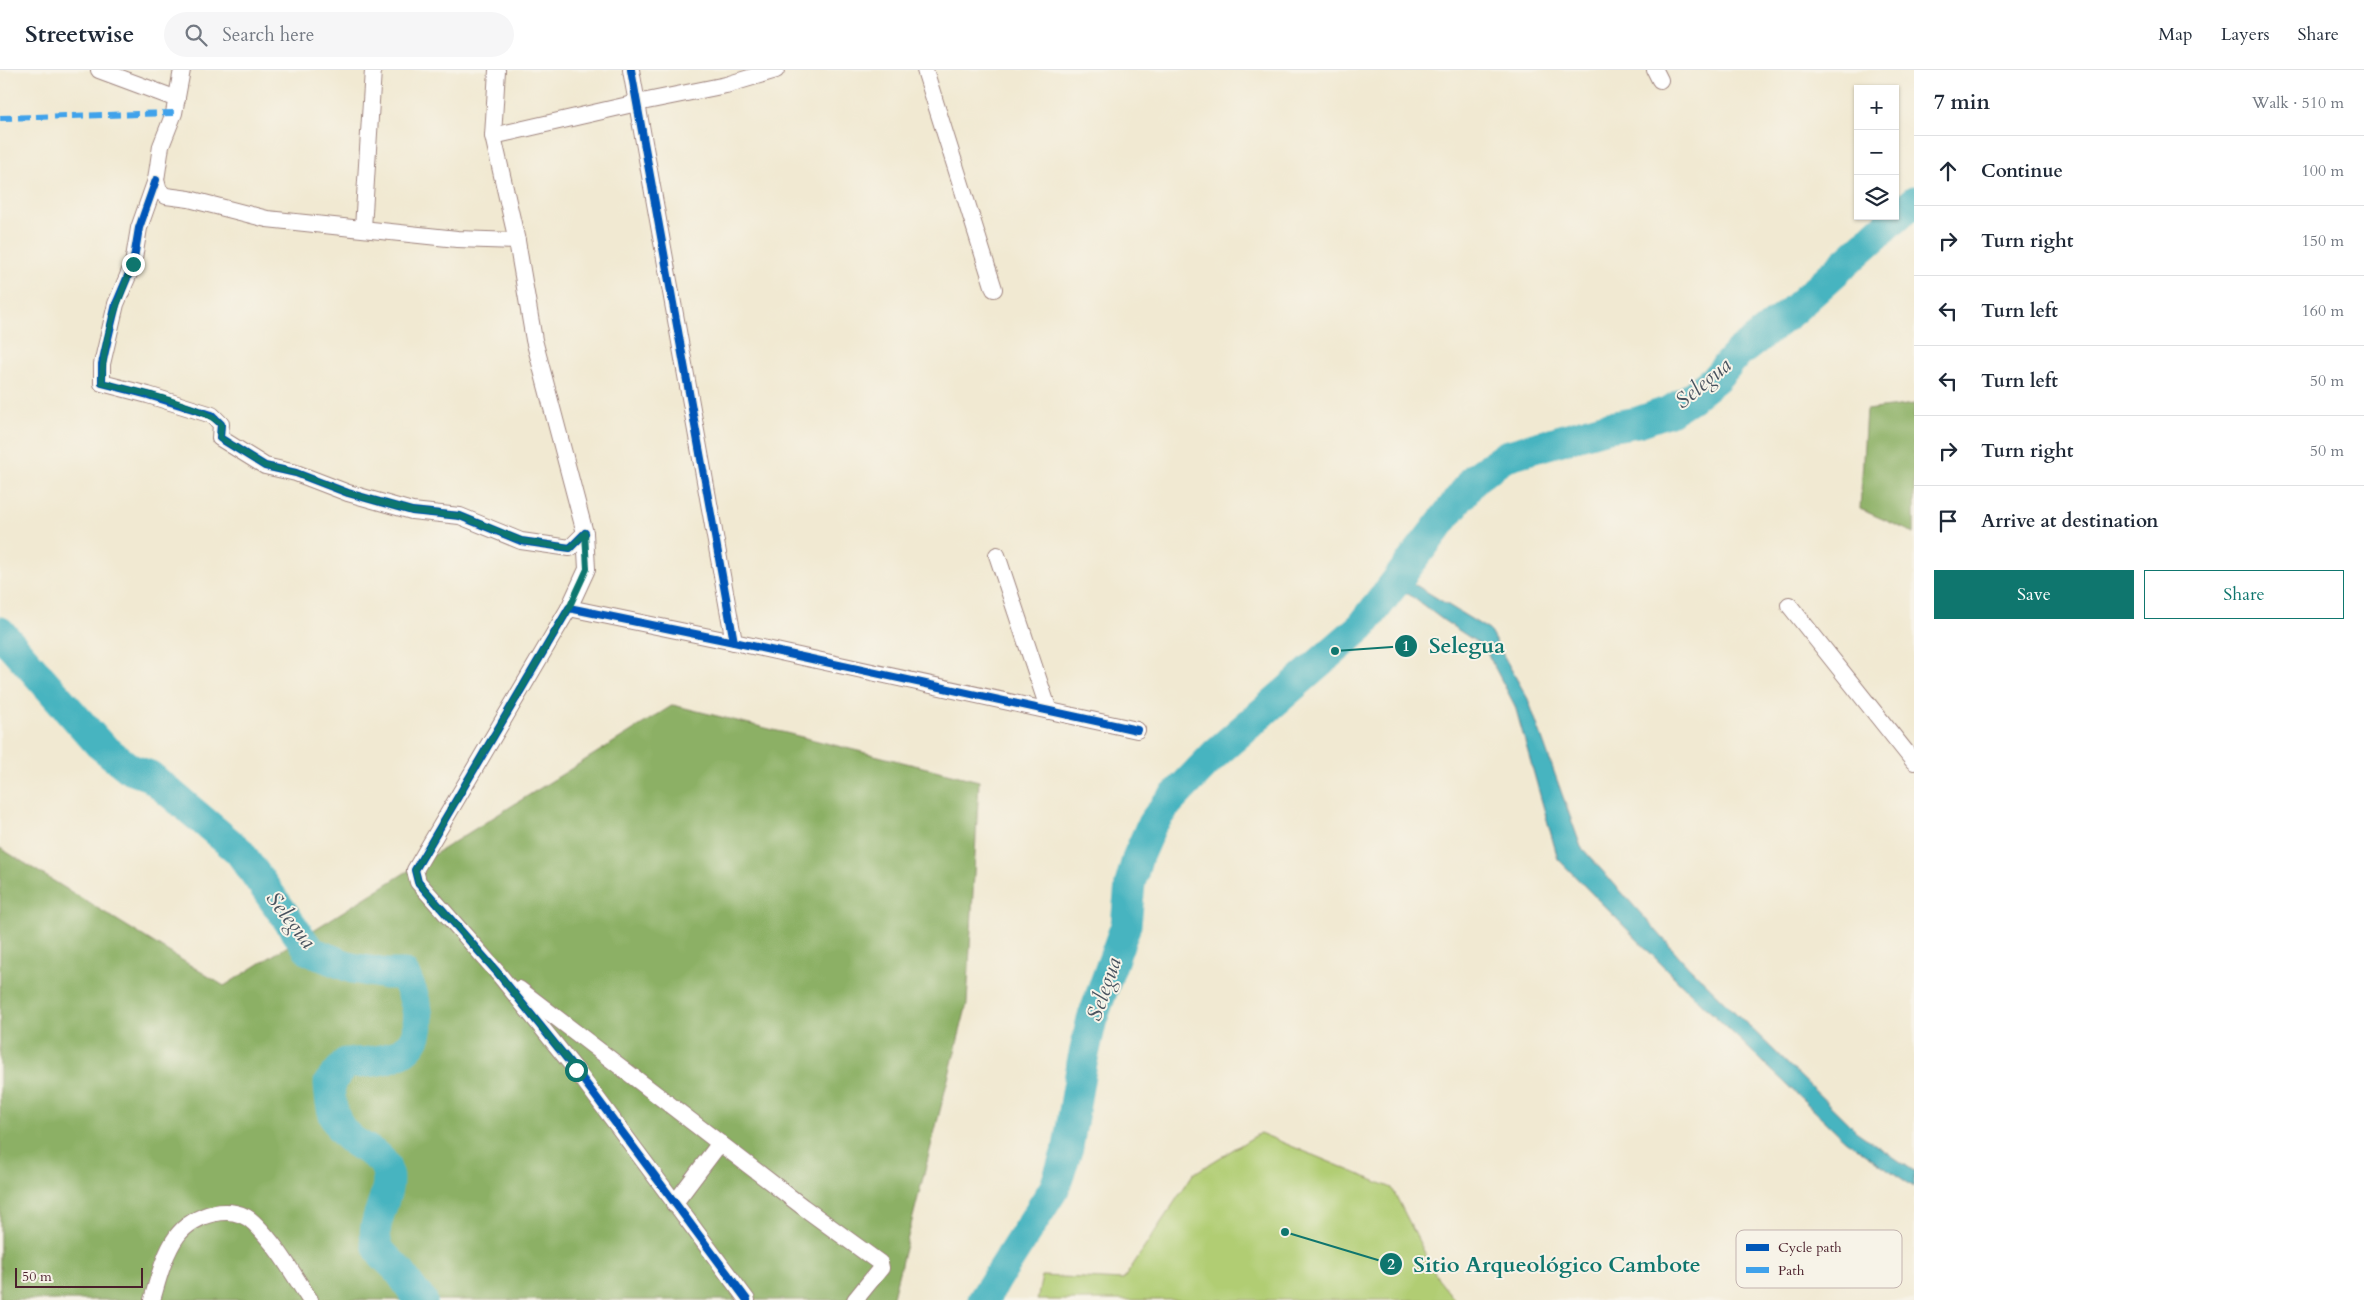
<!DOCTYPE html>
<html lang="en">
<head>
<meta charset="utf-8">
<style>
	:root { --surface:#fff; --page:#f6f6f7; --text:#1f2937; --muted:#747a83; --line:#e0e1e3; --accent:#0f766e }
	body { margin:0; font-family:Cardo,serif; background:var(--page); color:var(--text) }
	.controls { position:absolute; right:15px; top:15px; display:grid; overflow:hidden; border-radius:0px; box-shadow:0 1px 4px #0004 }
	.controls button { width:45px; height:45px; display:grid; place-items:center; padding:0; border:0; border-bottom:1px solid var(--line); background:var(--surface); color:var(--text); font:25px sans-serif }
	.scale { position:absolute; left:15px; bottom:12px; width:128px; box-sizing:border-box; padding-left:5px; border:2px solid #4a1f2b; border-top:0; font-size:14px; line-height:18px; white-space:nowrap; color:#4a1f2b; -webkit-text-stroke:4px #f7f3e8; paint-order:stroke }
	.stop { position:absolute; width:15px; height:15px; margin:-11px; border:4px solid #0f766e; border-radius:50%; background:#fff }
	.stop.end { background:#0f766e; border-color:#fff; box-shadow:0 1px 5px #0008 }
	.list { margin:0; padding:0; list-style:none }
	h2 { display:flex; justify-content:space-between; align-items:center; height:65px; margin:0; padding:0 20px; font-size:21px }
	h2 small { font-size:16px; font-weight:400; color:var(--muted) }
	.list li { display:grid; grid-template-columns:32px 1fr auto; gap:15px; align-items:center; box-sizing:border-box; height:70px; padding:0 20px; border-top:1px solid var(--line) }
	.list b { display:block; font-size:19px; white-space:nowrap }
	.list em { font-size:16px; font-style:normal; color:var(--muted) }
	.actions { display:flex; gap:10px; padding:15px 20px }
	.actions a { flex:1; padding:11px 0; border:1px solid var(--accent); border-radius:0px; text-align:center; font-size:18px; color:var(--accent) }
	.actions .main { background:var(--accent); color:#fff }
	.icon { flex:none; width:28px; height:28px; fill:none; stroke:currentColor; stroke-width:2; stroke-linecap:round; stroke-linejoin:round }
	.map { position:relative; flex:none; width:1914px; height:1230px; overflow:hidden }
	header { display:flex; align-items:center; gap:30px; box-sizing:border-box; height:70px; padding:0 25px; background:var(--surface); border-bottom:1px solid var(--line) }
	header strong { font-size:24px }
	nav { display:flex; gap:28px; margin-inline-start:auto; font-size:18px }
	.search { width:350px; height:45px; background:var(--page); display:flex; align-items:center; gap:12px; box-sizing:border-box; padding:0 18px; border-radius:28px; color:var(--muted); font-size:19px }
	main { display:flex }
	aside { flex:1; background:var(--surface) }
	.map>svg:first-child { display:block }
	.green { fill:#b1cd73; stroke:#7e764f }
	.forest { fill:#8cb065; stroke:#6b6848 }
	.water { fill:#46b4c0; stroke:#486a76 }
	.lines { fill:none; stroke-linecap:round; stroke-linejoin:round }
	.river { stroke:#46b4c0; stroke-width:31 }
	.minor-casing { stroke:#9e847e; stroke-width:18 }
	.minor { stroke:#fff; stroke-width:16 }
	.quiet { stroke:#40a2eb; stroke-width:6; stroke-dasharray:12 6; stroke-linecap:butt }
	.cycleway-casing { stroke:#f7f3e8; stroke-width:11 }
	.cycleway { stroke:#0057b8; stroke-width:8 }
	.route { stroke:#0f766e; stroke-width:6 }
	.labels { text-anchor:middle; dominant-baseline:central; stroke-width:4; stroke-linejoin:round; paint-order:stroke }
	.water-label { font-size:22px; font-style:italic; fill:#49535f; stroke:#f7f3e8 }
	.key { fill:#f7f3e8; stroke:#c3b3af; stroke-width:1 }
	.key-label { font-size:14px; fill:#4a1f2b }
	.leader { fill:none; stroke:#0f766e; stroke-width:2 }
	.callout-dot { fill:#0f766e; stroke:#f7f3e8; stroke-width:2 }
	.mark-label { font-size:15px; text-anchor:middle; font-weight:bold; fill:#fff }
	.callout-label { font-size:22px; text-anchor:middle; font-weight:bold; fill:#0f766e; stroke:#f7f3e8; stroke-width:4; stroke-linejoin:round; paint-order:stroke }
</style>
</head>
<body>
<header>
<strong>Streetwise</strong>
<div class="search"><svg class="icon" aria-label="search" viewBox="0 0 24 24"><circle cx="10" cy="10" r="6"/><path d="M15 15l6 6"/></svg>Search here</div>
<nav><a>Map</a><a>Layers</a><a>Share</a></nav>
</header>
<main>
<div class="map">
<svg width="1914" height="1230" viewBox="0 0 1914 1230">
	<rect width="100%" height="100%" fill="#f7f3e8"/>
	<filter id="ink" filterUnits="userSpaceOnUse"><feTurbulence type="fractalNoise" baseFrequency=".02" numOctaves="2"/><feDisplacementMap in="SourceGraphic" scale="10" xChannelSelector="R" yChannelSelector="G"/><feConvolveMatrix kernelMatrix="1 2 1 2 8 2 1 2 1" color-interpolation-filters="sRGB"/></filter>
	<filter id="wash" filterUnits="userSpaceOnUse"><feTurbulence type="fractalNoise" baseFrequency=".0096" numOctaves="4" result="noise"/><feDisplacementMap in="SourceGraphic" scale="20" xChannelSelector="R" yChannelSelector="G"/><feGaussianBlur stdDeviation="1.12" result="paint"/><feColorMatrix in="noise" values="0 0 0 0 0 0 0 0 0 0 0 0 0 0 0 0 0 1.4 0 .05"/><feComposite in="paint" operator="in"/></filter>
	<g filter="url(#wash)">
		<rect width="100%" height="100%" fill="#f1e9d2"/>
		<!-- green -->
		<path class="green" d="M 1260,1063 L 1392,1118 L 1438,1209 L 1455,1230 L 1037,1230 L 1042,1206 L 1123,1210 L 1193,1104 Z"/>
		<!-- forest -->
		<g class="forest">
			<path d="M 1914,334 L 1914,463 L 1860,439 L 1866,340 Z"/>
			<path d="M 673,635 L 979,711 L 967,934 L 892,1230 L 0,1230 L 0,778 L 224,916 Z"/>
		</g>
		<!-- water -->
		<path class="water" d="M 1401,506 L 1489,560 L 1528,629 L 1581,777 L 1688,896 L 1857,1062 L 1914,1101 L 1914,1117 L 1845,1070 L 1678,911 L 1558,789 L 1515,636 L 1484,577 L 1443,550 L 1395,514 Z"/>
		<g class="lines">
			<!-- river -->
			<g class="river">
				<path d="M 0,562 L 99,674 L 130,699 L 150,706 L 239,781 L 310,881 L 352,898 L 386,904 L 404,904 C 435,967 415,993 346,993 L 329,1013 C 330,1034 333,1056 352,1070 C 362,1078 379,1084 385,1096 C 398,1124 363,1153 380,1181 C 385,1188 393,1194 399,1201 C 407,1211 412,1222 422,1230"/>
				<path d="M 983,1230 L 1055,1117 L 1068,1077 L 1082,993 L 1092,949 L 1126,855 L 1130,814 L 1138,786 L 1152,754 L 1166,735 L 1216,683 L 1362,556 L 1475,408 L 1506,386 L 1603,358 L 1638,352 L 1670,341 L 1692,327 L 1716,308 L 1736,285 L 1792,241 L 1914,131"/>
			</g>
		</g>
	</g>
	<g filter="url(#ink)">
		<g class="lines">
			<!-- minor casing -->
			<g class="minor-casing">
				<g id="minor">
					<path d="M 99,0 L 177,29"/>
					<path d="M 182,0 L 174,43 L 161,76 L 156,110 L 159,121 L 166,126 L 189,129 L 267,149 L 457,169 L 517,171"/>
					<path d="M 497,0 L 493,66 L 517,171 L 534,270 L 585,463 L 587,499 L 569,538"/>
					<path d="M 631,0 L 734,572 L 1137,660"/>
					<path d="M 925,0 L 994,219"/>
					<path d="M 1655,0 L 1660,10"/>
					<path d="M 493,66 L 637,33 L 726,15 L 776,0"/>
					<path d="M 156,110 L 139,158 L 133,194 L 116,234 L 102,294 L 102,313 L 148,325 L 212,345 L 221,354 L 220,368 L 265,396 L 296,403 L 348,423 L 412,441 L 460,446 L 521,471 L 570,478 L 585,463"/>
					<path d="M 363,158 L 373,0"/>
					<path d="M 997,485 L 1049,641"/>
					<path d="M 1789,535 L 1914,692"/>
					<path d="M 734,572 L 569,538 L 415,800 L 418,812 L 497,902 L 576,1000 L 747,1230"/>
					<path d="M 519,919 L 803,1137 L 880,1193 L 881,1198 L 855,1230"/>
					<path d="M 674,1134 L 720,1073"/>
					<path d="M 152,1230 C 158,1210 164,1184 177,1166 C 193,1144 233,1132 254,1153 C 277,1175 293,1204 310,1230"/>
				</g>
			</g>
			<!-- minor -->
			<use href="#minor" class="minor"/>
			<!-- quiet -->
			<path class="quiet" d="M 0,48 L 174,43"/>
			<!-- cycleway casing -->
			<g class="cycleway-casing">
				<g id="cycleway">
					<path d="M 631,0 L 734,572 L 1137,660"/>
					<path d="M 156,110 L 139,158 L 133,194 L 116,234 L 102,294 L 102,313 L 148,325 L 212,345 L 221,354 L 220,368 L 265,396 L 296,403 L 348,423 L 412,441 L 460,446 L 521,471 L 570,478 L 585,463"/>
					<path d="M 734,572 L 569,538 L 415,800 L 418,812 L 497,902 L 576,1000 L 747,1230"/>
				</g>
			</g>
			<!-- cycleway -->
			<use href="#cycleway" class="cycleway"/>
		</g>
	</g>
	<g class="lines" filter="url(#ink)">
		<!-- route -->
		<path class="route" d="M 133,194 C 117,232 102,271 102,313 C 130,320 202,335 221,354 L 220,368 L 265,396 L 296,403 L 348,423 L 412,441 L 460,446 L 522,471 L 570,478 L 585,463 L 587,499 L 569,538 L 415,800 L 418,812 L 497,902 L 576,1000"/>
	</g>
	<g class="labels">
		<!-- water labels -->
		<g class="water-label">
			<text transform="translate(1703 313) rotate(-40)">Selegua</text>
			<text transform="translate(291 850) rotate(52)">Selegua</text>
			<text transform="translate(1104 919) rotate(-71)">Selegua</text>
		</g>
	</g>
	<!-- legend -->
	<rect x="1736" y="1160" width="166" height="58" rx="8" class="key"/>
	<rect x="1746" y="1174" width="23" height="7" fill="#0057b8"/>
	<rect x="1746" y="1197" width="23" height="6" fill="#40a2eb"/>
	<g class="key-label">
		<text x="1778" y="1182">Cycle path</text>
		<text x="1778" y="1205">Path</text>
	</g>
	<!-- callouts -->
	<path class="leader" d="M1335 581L1406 576M1285 1162L1391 1194"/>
	<g class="callout-dot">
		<circle cx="1335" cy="581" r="5"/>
		<circle cx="1285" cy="1162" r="5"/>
		<circle cx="1406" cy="576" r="12"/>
		<circle cx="1391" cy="1194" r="12"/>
	</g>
	<g class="mark-label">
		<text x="1406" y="581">1</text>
		<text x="1391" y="1199">2</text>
	</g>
	<g class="callout-label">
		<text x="1467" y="583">Selegua</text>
		<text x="1557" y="1202">Sitio Arqueológico Cambote</text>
	</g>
</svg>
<div class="controls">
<button>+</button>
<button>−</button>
<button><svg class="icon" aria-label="layers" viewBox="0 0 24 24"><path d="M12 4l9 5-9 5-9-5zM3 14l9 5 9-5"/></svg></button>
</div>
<div class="scale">50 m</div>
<div class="stop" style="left:576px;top:1000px"></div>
<div class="stop end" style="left:133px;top:194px"></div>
</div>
<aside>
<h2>7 min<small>Walk · 510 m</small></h2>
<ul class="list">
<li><svg class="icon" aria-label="ahead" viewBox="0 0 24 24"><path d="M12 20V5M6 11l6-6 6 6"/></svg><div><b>Continue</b></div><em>100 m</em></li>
<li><svg class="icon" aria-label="right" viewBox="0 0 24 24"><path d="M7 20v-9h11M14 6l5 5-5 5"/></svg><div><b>Turn right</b></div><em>150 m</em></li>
<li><svg class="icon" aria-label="left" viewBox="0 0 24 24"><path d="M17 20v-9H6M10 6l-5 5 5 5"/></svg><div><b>Turn left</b></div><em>160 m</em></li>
<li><svg class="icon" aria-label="left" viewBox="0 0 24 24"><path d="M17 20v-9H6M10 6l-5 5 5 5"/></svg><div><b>Turn left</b></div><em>50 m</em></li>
<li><svg class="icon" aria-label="right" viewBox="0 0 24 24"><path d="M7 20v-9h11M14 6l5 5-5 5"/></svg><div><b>Turn right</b></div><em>50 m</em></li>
<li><svg class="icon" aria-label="arrive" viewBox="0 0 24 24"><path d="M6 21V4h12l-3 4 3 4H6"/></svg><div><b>Arrive at destination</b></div></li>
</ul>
<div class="actions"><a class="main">Save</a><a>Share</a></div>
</aside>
</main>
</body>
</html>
